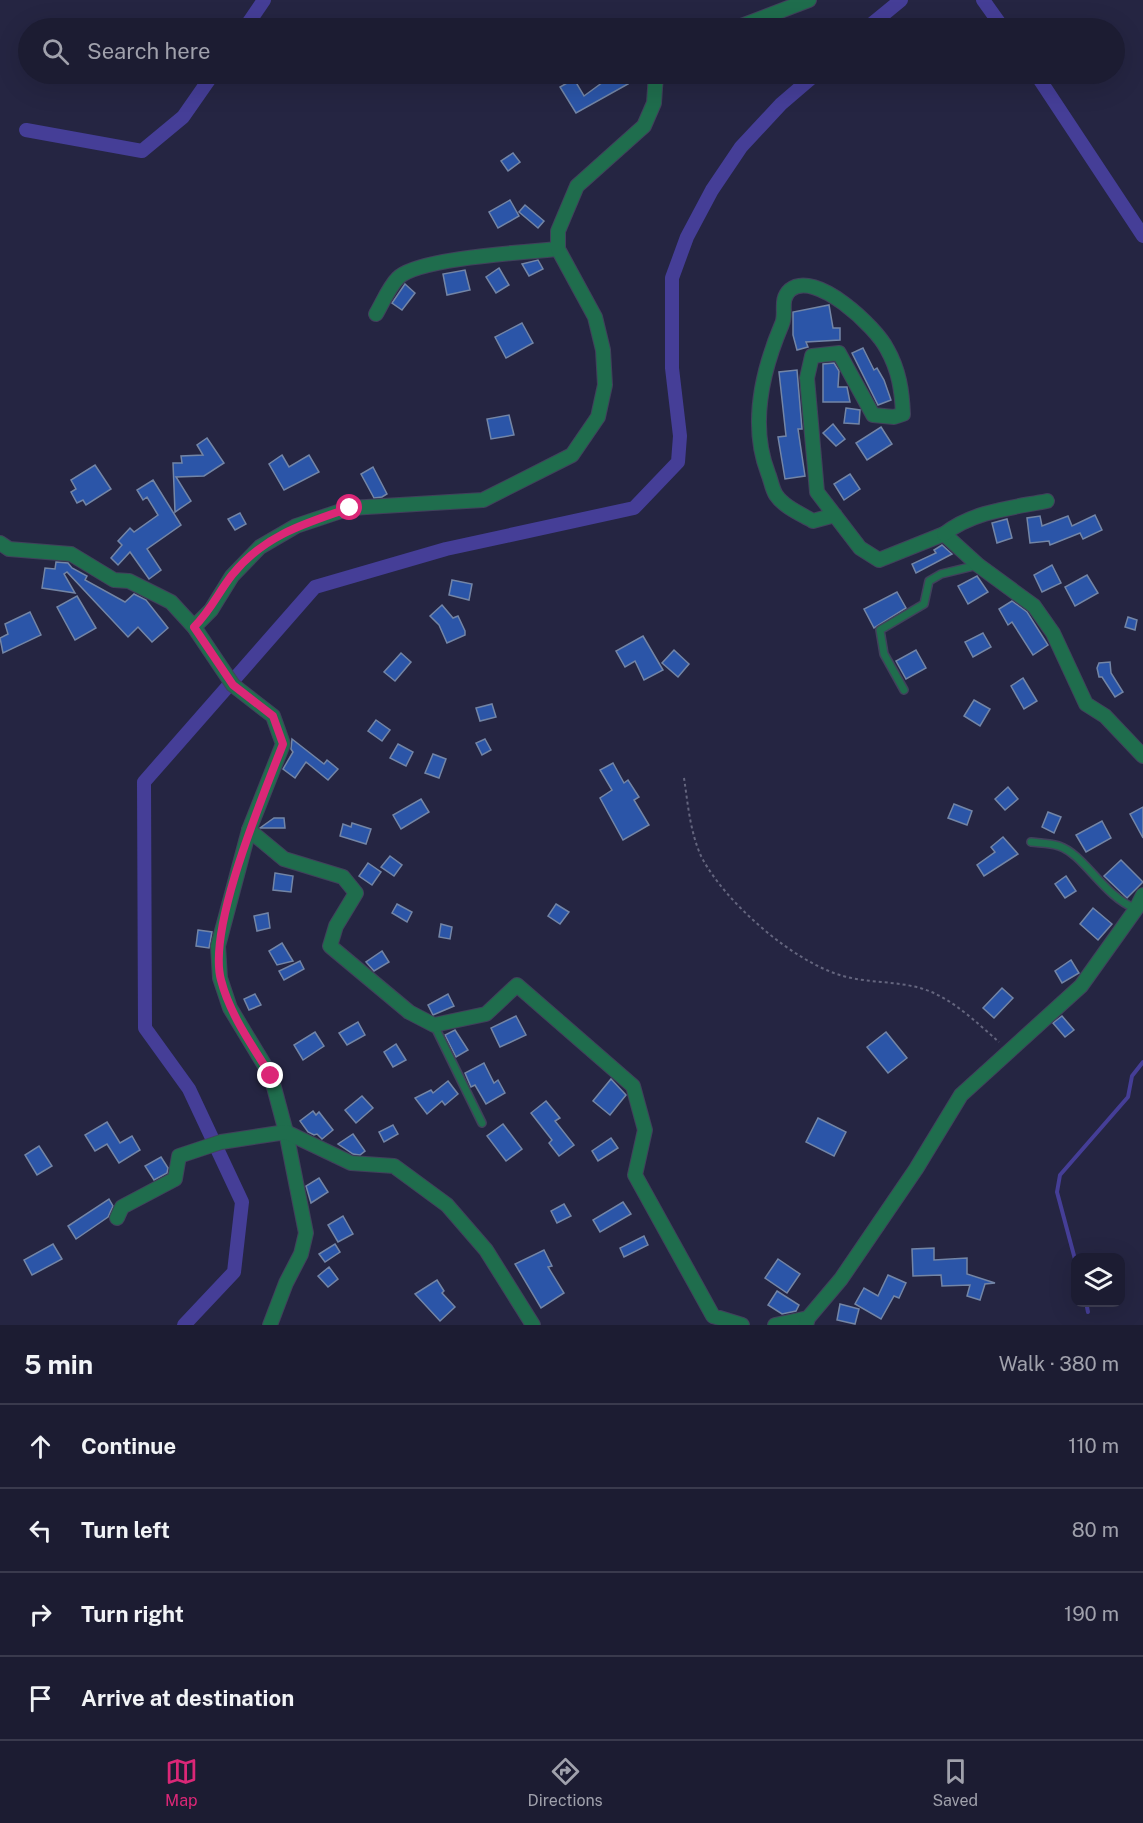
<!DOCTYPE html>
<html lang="en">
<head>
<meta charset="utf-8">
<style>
	:root { --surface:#1c1c32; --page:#29293e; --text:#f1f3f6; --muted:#a0a1ac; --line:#3a3a4d; --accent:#db2777 }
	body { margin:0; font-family:"Public Sans",sans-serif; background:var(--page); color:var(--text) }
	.controls { position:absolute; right:18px; bottom:18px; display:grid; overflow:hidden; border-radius:12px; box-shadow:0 6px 24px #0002 }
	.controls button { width:54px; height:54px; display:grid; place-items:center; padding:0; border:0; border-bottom:2px solid var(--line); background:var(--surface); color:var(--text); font:30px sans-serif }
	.stop { position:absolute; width:18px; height:18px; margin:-14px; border:4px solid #db2777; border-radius:50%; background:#fff }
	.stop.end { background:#db2777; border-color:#fff; box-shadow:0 2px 6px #0008 }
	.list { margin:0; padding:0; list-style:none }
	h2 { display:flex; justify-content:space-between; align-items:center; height:78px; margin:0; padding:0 24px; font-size:26px }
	h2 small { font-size:20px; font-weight:400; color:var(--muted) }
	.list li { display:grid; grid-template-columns:39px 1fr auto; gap:18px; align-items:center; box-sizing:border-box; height:84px; padding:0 24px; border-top:2px solid var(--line) }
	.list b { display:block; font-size:22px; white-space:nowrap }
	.list em { font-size:20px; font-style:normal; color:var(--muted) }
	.icon { flex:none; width:33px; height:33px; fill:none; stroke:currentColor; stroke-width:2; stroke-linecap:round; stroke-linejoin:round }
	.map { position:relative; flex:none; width:1143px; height:1325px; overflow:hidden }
	.search { position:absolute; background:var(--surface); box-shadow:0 6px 24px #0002; left:18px; right:18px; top:18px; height:66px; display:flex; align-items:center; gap:15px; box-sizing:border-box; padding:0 21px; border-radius:33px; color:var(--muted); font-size:22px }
	.sheet { height:414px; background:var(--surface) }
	nav { display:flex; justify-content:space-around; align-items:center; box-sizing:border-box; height:84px; border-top:2px solid var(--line); background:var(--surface); font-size:16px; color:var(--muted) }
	nav a { display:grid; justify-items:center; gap:3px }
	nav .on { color:var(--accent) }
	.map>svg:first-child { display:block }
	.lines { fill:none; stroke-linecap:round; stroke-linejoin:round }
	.stream { stroke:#453e97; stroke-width:4 }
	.canal { stroke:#453e97; stroke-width:14 }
	.building { fill:#2b55a8; stroke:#7385a6; stroke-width:1.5 }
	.service-casing { stroke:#41415c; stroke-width:10 }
	.minor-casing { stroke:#41415c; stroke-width:16 }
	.path { stroke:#64657e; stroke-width:2; stroke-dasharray:3 3; stroke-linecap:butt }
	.service { stroke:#1f6d4d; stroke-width:7 }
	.minor { stroke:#1f6d4d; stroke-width:14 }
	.route { stroke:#db2777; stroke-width:8 }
</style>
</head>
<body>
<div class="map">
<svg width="1143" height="1325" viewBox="0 0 1143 1325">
	<rect width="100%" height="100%" fill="#252542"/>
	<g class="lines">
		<!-- stream -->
		<g class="stream">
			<path d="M 1076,1263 L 1057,1192 L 1060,1175 L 1128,1097 L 1132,1076 L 1143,1062"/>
			<path d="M 1086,1302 L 1088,1312"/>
		</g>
		<!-- canal -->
		<g class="canal">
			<path d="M 983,0 L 1003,28"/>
			<path d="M 245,28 L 264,0"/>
			<path d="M 867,28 L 901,0"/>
			<path d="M 1036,74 L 1143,236"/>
			<path d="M 26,130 L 142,151 L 183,117 L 213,74"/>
			<path d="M 184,1325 L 234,1272 L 242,1202 L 189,1089 L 145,1028 L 144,782 L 315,587 L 446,549 L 634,508 L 678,462 L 680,436 L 672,368 L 672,278 L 687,237 L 712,190 L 741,147 L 781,104 L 816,74"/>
		</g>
	</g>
	<!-- building -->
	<g class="building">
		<path d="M 614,74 L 621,74 L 628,84 L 576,113 L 560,87 L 574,79 L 584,96 Z"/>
		<path d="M 513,153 L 520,162 L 508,171 L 501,161 Z"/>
		<path d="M 510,200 L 519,216 L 498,228 L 489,212 Z"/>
		<path d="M 525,205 L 544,221 L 538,228 L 519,212 Z"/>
		<path d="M 538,260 L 543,269 L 529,276 L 522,264 Z"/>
		<path d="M 499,268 L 509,285 L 496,293 L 486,277 Z"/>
		<path d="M 465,270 L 470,290 L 447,295 L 443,274 Z"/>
		<path d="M 405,284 L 415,293 L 402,310 L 392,303 Z"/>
		<path d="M 829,305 L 833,328 L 840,328 L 840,340 L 806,342 L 808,347 L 797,350 L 793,335 L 793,312 Z"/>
		<path d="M 522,323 L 533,343 L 506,358 L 495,337 Z"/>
		<path d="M 863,348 L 874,370 L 877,368 L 884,380 L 891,400 L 878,405 L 852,353 Z"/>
		<path d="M 834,363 L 839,371 L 838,387 L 847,387 L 850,402 L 823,402 L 823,364 Z"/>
		<path d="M 797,370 L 802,429 L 798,429 L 805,476 L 785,479 L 778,437 L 786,436 L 779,372 Z"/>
		<path d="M 846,408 L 860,410 L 859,424 L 844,423 Z"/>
		<path d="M 509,415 L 514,435 L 491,439 L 487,419 Z"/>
		<path d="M 833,424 L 845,439 L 836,446 L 823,433 Z"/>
		<path d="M 881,427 L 892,444 L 867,460 L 856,443 Z"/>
		<path d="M 207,438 L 224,463 L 204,476 L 176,477 L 191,501 L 175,512 L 173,463 L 182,463 L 181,456 L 203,455 L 197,445 Z"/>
		<path d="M 282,455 L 289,467 L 309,455 L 319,472 L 284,490 L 269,464 Z"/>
		<path d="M 95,465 L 111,489 L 86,505 L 83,500 L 77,503 L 71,492 L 76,489 L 71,480 Z"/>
		<path d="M 373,467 L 387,494 L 382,497 L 374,498 L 361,474 Z"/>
		<path d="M 850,474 L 860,489 L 844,500 L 834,484 Z"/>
		<path d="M 153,480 L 181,525 L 147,549 L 161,570 L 149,579 L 130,552 L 118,565 L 111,558 L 122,545 L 118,541 L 130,528 L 134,532 L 158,515 L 147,497 L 143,500 L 137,490 Z"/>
		<path d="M 240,513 L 246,524 L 235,530 L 228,519 Z"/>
		<path d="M 1095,515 L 1102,530 L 1083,539 L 1080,533 L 1050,545 L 1049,541 L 1030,543 L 1027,518 L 1040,516 L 1042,526 L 1068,516 L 1072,526 Z"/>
		<path d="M 1007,519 L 1012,538 L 997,543 L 992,523 Z"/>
		<path d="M 942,545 L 952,554 L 916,573 L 912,564 L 936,553 L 934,550 Z"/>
		<path d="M 56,562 L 68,563 L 72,568 L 87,576 L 85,580 L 125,602 L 134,594 L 146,600 L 168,628 L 152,642 L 138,627 L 128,637 L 67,572 L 64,574 L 75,593 L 42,588 L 45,568 L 55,569 Z"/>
		<path d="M 1052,565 L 1061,583 L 1042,592 L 1034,575 Z"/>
		<path d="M 1087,575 L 1098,593 L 1075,606 L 1065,587 Z"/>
		<path d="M 977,576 L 988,592 L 968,604 L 958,586 Z"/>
		<path d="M 452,580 L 472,584 L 469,600 L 449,595 Z"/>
		<path d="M 897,592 L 906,608 L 874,628 L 864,609 Z"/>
		<path d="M 77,596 L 96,628 L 75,640 L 57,607 Z"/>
		<path d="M 1012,601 L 1027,612 L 1048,645 L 1033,655 L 1012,622 L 1008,625 L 999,609 Z"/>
		<path d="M 442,605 L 453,618 L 458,616 L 465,631 L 465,635 L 447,643 L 439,625 L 430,616 Z"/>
		<path d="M 30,612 L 41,635 L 3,653 L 0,638 L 8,634 L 5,624 Z"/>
		<path d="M 1128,617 L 1137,620 L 1135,630 L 1125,627 Z"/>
		<path d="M 983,633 L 991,647 L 973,657 L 965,642 Z"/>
		<path d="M 643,636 L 663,670 L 644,680 L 635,661 L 625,667 L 616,651 Z"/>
		<path d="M 674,650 L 689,664 L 678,677 L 662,663 Z"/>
		<path d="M 916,650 L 926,668 L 906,679 L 896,661 Z"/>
		<path d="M 401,653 L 411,662 L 395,681 L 384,672 Z"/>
		<path d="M 1110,662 L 1111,673 L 1123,692 L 1115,697 L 1102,677 L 1099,677 L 1097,668 L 1099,663 Z"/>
		<path d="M 1023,678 L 1037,701 L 1024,709 L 1011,686 Z"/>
		<path d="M 974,700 L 990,709 L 980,726 L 964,716 Z"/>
		<path d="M 492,704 L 496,717 L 480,721 L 476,708 Z"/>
		<path d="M 376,720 L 390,730 L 382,741 L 368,731 Z"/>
		<path d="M 292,739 L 324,764 L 327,760 L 338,769 L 328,780 L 306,762 L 295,778 L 283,769 L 293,752 L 291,749 Z"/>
		<path d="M 485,739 L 491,750 L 482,755 L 476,743 Z"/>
		<path d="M 398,744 L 413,752 L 406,766 L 390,758 Z"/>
		<path d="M 433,754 L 446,759 L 439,778 L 425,773 Z"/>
		<path d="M 613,763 L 624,783 L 628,780 L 639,797 L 634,800 L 649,825 L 623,840 L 600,798 L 612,790 L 600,770 Z"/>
		<path d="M 1008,787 L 1018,799 L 1005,810 L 995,799 Z"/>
		<path d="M 421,799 L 429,812 L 401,829 L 393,815 Z"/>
		<path d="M 954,804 L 972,811 L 967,825 L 948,818 Z"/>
		<path d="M 1143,807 L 1143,838 L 1130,814 Z"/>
		<path d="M 1048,812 L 1061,817 L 1054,833 L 1042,827 Z"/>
		<path d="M 274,818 L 284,818 L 285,828 L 260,828 Z"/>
		<path d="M 1102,821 L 1111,838 L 1086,852 L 1076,835 Z"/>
		<path d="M 352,823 L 371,829 L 366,844 L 340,836 L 343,824 L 351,827 Z"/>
		<path d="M 1003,837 L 1018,854 L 984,876 L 977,865 L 995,852 L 991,847 Z"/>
		<path d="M 390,856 L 402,865 L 394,876 L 381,867 Z"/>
		<path d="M 1121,860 L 1143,882 L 1127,898 L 1104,876 Z"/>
		<path d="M 368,863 L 381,872 L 372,885 L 359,876 Z"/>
		<path d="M 275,873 L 293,876 L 291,892 L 273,890 Z"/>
		<path d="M 1066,876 L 1076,891 L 1065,898 L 1055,884 Z"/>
		<path d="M 397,904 L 412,912 L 407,922 L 392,913 Z"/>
		<path d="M 556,904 L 569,912 L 560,924 L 548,916 Z"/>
		<path d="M 1093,908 L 1112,924 L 1098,940 L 1080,924 Z"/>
		<path d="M 268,913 L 270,928 L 257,931 L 254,916 Z"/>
		<path d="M 441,924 L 452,927 L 450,939 L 439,937 Z"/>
		<path d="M 198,930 L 212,932 L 209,948 L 196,946 Z"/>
		<path d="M 282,943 L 293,961 L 277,965 L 269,951 Z"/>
		<path d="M 382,951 L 389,962 L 374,971 L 366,962 Z"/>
		<path d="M 1071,960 L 1079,973 L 1062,983 L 1055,971 Z"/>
		<path d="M 300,961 L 304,969 L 284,980 L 279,971 Z"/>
		<path d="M 1002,988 L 1013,998 L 994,1018 L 983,1008 Z"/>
		<path d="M 255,994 L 261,1005 L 249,1010 L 244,999 Z"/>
		<path d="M 448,994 L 454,1006 L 433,1015 L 428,1005 Z"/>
		<path d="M 516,1016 L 526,1035 L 500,1047 L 491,1028 Z"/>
		<path d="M 1062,1016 L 1074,1030 L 1065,1037 L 1053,1023 Z"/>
		<path d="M 358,1022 L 365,1035 L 347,1045 L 339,1033 Z"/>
		<path d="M 455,1030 L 468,1050 L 456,1057 L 445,1035 Z"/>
		<path d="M 315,1032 L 324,1046 L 303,1060 L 294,1045 Z"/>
		<path d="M 886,1032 L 907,1058 L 888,1073 L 867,1047 Z"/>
		<path d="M 396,1044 L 406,1060 L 393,1067 L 384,1052 Z"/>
		<path d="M 484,1063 L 494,1083 L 498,1080 L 505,1093 L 486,1104 L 475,1085 L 471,1087 L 465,1073 Z"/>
		<path d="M 611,1079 L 626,1095 L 610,1115 L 593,1101 Z"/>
		<path d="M 448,1081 L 458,1094 L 445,1105 L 442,1101 L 427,1114 L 415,1098 L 431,1090 L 433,1093 Z"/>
		<path d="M 362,1096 L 373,1108 L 356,1123 L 345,1110 Z"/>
		<path d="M 546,1101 L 560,1118 L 555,1121 L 574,1145 L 559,1156 L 549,1143 L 552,1140 L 531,1113 Z"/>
		<path d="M 313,1111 L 316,1115 L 319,1112 L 333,1130 L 322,1139 L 317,1134 L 314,1135 L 308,1132 L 300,1121 Z"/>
		<path d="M 818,1118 L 846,1132 L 834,1156 L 806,1142 Z"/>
		<path d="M 107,1122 L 120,1143 L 132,1136 L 140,1150 L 119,1163 L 107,1144 L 95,1151 L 85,1135 Z"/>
		<path d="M 503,1124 L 522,1149 L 506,1161 L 487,1136 Z"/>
		<path d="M 393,1125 L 398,1134 L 384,1142 L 379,1132 Z"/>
		<path d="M 353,1134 L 365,1151 L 360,1155 L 353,1154 L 338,1144 Z"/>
		<path d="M 611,1138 L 618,1148 L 598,1161 L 592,1151 Z"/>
		<path d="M 39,1146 L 52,1166 L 37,1175 L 25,1155 Z"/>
		<path d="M 161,1157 L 168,1168 L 167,1173 L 154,1180 L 145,1166 Z"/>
		<path d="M 319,1178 L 328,1192 L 311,1203 L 306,1186 Z"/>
		<path d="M 109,1199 L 113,1206 L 108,1217 L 76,1239 L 68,1226 Z"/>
		<path d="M 623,1202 L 631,1214 L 600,1232 L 593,1220 Z"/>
		<path d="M 564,1204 L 571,1216 L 557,1223 L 551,1211 Z"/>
		<path d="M 343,1216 L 353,1234 L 338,1242 L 328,1225 Z"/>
		<path d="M 644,1236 L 648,1245 L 624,1257 L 620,1248 Z"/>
		<path d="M 53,1244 L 62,1259 L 32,1275 L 24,1260 Z"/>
		<path d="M 335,1244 L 340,1252 L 325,1262 L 319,1254 Z"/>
		<path d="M 934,1248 L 934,1260 L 967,1258 L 967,1274 L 995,1283 L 985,1284 L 980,1300 L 967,1296 L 970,1285 L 942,1286 L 941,1275 L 913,1276 L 912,1249 Z"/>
		<path d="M 544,1250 L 552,1266 L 548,1267 L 564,1293 L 541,1308 L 515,1264 Z"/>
		<path d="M 778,1259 L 800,1274 L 787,1293 L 765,1278 Z"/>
		<path d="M 329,1267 L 338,1279 L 328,1287 L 318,1276 Z"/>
		<path d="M 888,1275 L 906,1283 L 899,1298 L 894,1296 L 881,1319 L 855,1304 L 864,1288 L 878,1296 Z"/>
		<path d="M 437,1280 L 444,1291 L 442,1293 L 455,1307 L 440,1321 L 415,1294 Z"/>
		<path d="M 777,1291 L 799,1305 L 796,1311 L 782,1314 L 768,1305 Z"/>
		<path d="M 840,1304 L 859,1309 L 855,1324 L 837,1320 Z"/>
	</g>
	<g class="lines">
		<!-- service casing -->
		<g class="service-casing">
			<g id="service">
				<path d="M 904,690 L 884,654 L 880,630 L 924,604 L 929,581 L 941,574 L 978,565"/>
				<path d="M 1031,842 C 1040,843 1051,843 1059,846 C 1085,855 1102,895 1136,909"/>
				<path d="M 434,1025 L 482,1123"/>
			</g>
		</g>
		<!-- minor casing -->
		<g class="minor-casing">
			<g id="minor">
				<path d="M 736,28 L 809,0"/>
				<path d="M 376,314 C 383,302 389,287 398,278 C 417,258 527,252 558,249"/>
				<path d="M 835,515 L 813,521 C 801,514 784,507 776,495 C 772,489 771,480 768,473 C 749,424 762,371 782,324 C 787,313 779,300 790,290 C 815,269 876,327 887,349 C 899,370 902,391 903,414 L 894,417 L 873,415 L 839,353 L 812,356 L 807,378 L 817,492 L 860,548 L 879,560 L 944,534 L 978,565 L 1034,606 L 1053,633 L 1086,704 L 1105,716 L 1143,756"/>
				<path d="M 944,534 C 974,511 1011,508 1047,501"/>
				<path d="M 0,543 L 9,549 L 71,554 L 114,580 L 129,581 L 171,602 L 194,627 L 233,685 L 273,716 L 283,744 L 249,830 L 284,859 L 343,877 L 356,893 L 336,926 L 330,946 L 409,1012 L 434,1025 L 486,1014 L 517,985 L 633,1086 L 645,1130 L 635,1175 L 713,1316 L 742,1325"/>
				<path d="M 194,627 L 211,610 L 232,576 L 260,547 L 296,526 L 350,508 L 483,500 L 572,455 L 598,417 L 605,385 L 603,350 L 595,317 L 558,249 L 558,231 L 577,186 L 644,126 L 654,103 L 656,74"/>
				<path d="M 249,830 L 218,946 L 220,978 L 230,1008 L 271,1076 L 286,1132 L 306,1233 L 301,1254 L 286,1283 L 270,1325"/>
				<path d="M 117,1218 L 122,1207 L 175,1179 L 179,1156 L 221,1142 L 286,1132 L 351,1163 L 394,1166 L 447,1205 L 486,1250 L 533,1325"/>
				<path d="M 775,1325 L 808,1318"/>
				<path d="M 806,1325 L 808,1318 L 841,1279 L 916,1169 L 961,1095 L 1081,986 L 1136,909 L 1143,895"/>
			</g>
		</g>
		<!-- path -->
		<path class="path" d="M 684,778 C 688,804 690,833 702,858 C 726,903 793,962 843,976 C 868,983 895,981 920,988 C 950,996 977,1023 999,1042"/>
		<!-- service -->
		<use href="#service" class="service"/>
		<!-- minor -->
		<use href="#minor" class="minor"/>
	</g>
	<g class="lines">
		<!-- route -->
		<path class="route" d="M 271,1076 C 252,1045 230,1015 221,980 C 207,928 263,796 283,744 L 273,716 L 233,685 L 194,627 C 211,610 218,593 232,575 C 263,536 305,523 350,508"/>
	</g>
</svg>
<div class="controls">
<button><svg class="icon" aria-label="layers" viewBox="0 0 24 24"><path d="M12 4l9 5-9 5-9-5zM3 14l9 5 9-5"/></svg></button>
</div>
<div class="stop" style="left:350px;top:508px"></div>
<div class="stop end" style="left:271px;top:1076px"></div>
<div class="search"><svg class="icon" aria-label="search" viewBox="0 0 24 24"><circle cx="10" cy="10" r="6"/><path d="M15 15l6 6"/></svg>Search here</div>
</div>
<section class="sheet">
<h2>5 min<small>Walk · 380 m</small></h2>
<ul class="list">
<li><svg class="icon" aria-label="ahead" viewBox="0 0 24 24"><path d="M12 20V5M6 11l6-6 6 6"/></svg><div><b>Continue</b></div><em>110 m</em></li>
<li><svg class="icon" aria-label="left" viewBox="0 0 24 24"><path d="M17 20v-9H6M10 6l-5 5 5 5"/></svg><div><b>Turn left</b></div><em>80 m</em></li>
<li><svg class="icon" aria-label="right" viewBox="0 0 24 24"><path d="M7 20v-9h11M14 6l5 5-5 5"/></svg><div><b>Turn right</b></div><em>190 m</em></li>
<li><svg class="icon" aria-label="arrive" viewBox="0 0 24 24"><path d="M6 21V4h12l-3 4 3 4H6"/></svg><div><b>Arrive at destination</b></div></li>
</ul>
</section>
<nav>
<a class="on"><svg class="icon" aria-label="map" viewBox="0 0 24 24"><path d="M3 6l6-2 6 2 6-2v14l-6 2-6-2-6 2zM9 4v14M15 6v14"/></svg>Map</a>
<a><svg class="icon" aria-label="directions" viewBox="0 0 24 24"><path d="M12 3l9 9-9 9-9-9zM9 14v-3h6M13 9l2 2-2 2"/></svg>Directions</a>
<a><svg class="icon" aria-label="saved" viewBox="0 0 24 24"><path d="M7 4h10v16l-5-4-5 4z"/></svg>Saved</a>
</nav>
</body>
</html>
